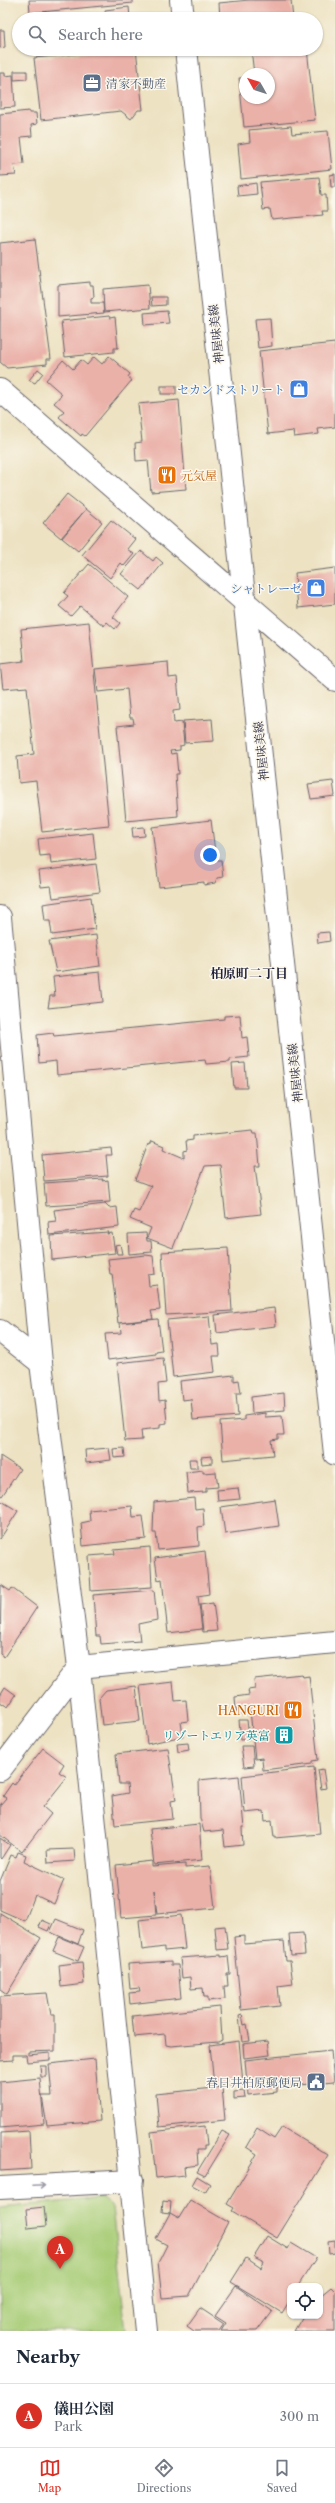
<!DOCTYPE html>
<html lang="en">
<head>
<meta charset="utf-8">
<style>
	:root { --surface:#fff; --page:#f6f6f7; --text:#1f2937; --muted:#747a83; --line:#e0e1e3; --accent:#d93025 }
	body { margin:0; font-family:"Libre Caslon Text","Noto Serif JP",serif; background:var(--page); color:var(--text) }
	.controls { position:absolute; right:12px; bottom:12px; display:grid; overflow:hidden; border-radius:8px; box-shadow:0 1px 3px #0004 }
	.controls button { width:36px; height:36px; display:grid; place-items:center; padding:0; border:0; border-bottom:1px solid var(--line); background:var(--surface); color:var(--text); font:20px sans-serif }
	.compass { position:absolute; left:239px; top:68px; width:36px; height:36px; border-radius:50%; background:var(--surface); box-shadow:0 1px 3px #0004; rotate:309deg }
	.you { position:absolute; left:210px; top:855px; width:14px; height:14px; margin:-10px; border:3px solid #fff; border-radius:50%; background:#1a73e8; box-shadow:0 0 0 6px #1a73e833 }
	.badge { display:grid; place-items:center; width:26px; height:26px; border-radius:50%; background:var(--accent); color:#fff; font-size:13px; font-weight:700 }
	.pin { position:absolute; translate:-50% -33px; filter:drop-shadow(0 1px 2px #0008) }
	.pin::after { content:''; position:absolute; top:21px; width:14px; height:12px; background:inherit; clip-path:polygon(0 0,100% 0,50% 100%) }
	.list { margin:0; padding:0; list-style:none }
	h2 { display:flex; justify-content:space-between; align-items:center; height:52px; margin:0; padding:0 16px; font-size:17px }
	h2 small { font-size:13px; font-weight:400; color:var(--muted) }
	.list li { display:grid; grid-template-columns:26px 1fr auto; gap:12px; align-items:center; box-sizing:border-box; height:64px; padding:0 16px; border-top:1px solid var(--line) }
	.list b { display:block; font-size:15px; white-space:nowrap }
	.list p { margin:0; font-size:13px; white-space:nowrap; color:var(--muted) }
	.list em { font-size:13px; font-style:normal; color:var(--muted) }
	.icon { flex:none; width:22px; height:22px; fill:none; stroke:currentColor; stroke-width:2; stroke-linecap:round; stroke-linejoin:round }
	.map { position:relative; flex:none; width:335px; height:2331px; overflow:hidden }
	.search { position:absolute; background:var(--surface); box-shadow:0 1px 3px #0004; left:12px; right:12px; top:12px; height:44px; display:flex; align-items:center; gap:10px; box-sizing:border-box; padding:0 14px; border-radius:22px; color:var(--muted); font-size:15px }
	.sheet { height:116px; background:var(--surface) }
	nav { display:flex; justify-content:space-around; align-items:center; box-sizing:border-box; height:56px; border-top:1px solid var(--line); background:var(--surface); font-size:11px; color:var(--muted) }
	nav a { display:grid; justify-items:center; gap:2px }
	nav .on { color:var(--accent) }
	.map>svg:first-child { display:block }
	.green { fill:#a7cc76; stroke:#647758 }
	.building { fill:#eab1a9 }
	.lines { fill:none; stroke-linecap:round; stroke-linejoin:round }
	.minor-casing { stroke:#69656a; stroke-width:24 }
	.major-casing { stroke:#69656a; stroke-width:24 }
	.minor { stroke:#fff; stroke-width:22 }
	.major { stroke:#fff; stroke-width:22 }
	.oneway { stroke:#9c9ca7 }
	.labels { text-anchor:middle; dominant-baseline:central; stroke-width:3; stroke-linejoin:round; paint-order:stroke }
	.service-label { font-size:12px; fill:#4e5e75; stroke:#fbf7ec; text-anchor:start }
	.street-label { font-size:12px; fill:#22223b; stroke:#fbf7ec }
	.shop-label { font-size:12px; fill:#366cbe; stroke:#fbf7ec; text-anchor:end }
	.food-label { font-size:12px; fill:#c56008; stroke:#fbf7ec; text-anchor:start }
	.culture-label { font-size:12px; fill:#0d838f; stroke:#fbf7ec; text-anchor:end }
	.neighbourhood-label { font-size:13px; font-weight:bold; fill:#22223b; stroke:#fbf7ec }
</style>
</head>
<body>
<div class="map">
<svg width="335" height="2331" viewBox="0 0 335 2331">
	<rect width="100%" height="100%" fill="#fbf7ec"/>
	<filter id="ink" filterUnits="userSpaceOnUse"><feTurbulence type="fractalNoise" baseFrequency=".025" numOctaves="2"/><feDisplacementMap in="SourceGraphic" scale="8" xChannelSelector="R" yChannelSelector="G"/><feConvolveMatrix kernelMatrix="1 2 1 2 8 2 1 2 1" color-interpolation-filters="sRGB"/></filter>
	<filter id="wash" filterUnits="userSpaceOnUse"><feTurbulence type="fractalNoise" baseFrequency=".012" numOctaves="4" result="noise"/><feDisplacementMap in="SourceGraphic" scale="16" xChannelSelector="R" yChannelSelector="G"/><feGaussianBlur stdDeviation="0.9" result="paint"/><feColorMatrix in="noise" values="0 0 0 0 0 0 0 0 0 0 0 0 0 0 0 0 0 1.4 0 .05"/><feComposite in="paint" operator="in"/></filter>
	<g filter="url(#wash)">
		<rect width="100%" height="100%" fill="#ede2c2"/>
		<!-- green -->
		<path class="green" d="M 101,2198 L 112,2207 L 126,2331 L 0,2331 L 0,2208 Z"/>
		<g id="blocks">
			<!-- building -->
			<g class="building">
				<path d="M 29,0 L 133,0 L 133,3 L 30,13 Z"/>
				<path d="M 249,0 L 291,0 L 293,19 L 220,19 L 219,3 Z"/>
				<path d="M 129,7 L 130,18 L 106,19 L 105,10 Z"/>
				<path d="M 0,30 L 4,30 L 5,47 L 0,48 Z"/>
				<path d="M 30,49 L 49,49 L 49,50 L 30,52 Z"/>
				<path d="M 120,49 L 136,49 L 143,110 L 138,110 L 131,119 L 121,111 L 41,120 L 34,58 Z"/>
				<path d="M 251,49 L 307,49 L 315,120 L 244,127 L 239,78 L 245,78 L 245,98 L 269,98 L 269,74 L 254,74 Z"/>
				<path d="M 14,71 L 27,71 L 27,79 L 14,80 Z"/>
				<path d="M 0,73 L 5,73 L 5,76 L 13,75 L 15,107 L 0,108 Z"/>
				<path d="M 29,111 L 29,113 L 36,113 L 37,124 L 31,125 L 32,136 L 21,137 L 24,164 L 14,165 L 16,175 L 0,176 L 0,114 Z"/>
				<path d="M 291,126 L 292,134 L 328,131 L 332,169 L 241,179 L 238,144 L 250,142 L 249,130 Z"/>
				<path d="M 335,174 L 335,187 L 331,187 L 330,175 Z"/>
				<path d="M 319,177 L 321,195 L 326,195 L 327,211 L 322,211 L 323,215 L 272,220 L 270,209 L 263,210 L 260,182 Z"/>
				<path d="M 256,183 L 257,194 L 238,196 L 237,186 Z"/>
				<path d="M 35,239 L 51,359 L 47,359 L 47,364 L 7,368 L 0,362 L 0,243 Z"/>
				<path d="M 90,282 L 90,285 L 93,285 L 94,297 L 91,298 L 91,303 L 103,303 L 104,313 L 58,317 L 58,285 Z"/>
				<path d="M 148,285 L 150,308 L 104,312 L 103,289 Z"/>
				<path d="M 151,297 L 166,297 L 166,305 L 152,306 Z"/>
				<path d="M 167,311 L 169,323 L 145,325 L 144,313 Z"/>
				<path d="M 109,316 L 110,318 L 115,317 L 118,348 L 114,348 L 114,352 L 65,357 L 61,321 Z"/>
				<path d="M 270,318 L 272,346 L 258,348 L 255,319 Z"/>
				<path d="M 335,343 L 335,427 L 318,429 L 319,434 L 294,437 L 293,431 L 268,434 L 259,351 Z"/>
				<path d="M 109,356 L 130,374 L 128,377 L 132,380 L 85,436 L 82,434 L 81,436 L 59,417 L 64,411 L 54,403 L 62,394 L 46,380 L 63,360 L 73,369 L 81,360 L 87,365 L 94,357 L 102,364 Z"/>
				<path d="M 38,369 L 43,373 L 35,383 L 29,380 Z"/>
				<rect x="161" y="386" width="15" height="8"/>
				<path d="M 179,400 L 186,489 L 151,492 L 148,460 L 136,461 L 135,443 L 142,442 L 138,404 Z"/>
				<path d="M 67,494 L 86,509 L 61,538 L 43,523 Z"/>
				<path d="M 86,509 L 102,522 L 78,551 L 62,538 Z"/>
				<path d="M 111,520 L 135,539 L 127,549 L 134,554 L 124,566 L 121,563 L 110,578 L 82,555 Z"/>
				<path d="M 141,551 L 153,561 L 156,557 L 163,563 L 141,590 L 121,574 Z"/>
				<path d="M 89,564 L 128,597 L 113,617 L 120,623 L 115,629 L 107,622 L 104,626 L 80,606 L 71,616 L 59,606 L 68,596 L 64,593 Z"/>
				<path d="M 335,568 L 335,604 L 298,608 L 295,573 Z"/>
				<path d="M 89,622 L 109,825 L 42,832 L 36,781 L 19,783 L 17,756 L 34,754 L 27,687 L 3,689 L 0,664 L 24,661 L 21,629 Z"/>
				<path d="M 168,662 L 169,678 L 177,677 L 180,710 L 173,711 L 174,723 L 182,722 L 184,745 L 180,746 L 180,750 L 170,751 L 171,754 L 176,753 L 178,774 L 175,774 L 178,816 L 126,821 L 117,726 L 134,724 L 133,718 L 130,718 L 127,689 L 98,692 L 95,669 Z"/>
				<path d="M 212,719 L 214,741 L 185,743 L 183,721 Z"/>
				<path d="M 333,781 L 335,796 L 311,799 L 308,784 Z"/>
				<path d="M 211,820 L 216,860 L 221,860 L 223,877 L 217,878 L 215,883 L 204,885 L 204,882 L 159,887 L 152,827 Z"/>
				<path d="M 144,827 L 145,836 L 133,837 L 132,828 Z"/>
				<path d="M 93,833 L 96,859 L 51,864 L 50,855 L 40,856 L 38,839 Z"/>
				<path d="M 96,864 L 100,892 L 53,898 L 51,886 L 41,887 L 39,871 Z"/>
				<path d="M 91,897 L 95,929 L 52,935 L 50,921 L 45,921 L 43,904 Z"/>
				<path d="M 329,932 L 330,941 L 318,943 L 317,933 Z"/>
				<path d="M 96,935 L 100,966 L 56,972 L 49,941 Z"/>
				<path d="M 100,972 L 103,1002 L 48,1008 L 50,996 L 55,996 L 53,977 Z"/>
				<path d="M 240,1015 L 242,1038 L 247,1037 L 249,1057 L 230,1059 L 230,1062 L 206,1064 L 205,1060 L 57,1075 L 56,1061 L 39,1063 L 37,1035 L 53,1033 L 54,1036 L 224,1019 L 224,1016 Z"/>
				<path d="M 245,1063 L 247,1088 L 234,1088 L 232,1064 Z"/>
				<path d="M 253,1130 L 254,1133 L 257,1133 L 260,1166 L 255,1166 L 261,1214 L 226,1218 L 220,1165 L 205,1166 L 173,1248 L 147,1238 L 151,1228 L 130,1219 L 134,1210 L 139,1212 L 151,1186 L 135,1180 L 148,1144 L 150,1145 L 152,1141 L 164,1146 L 163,1149 L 184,1158 L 184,1151 L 187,1150 L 186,1141 L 193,1140 L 193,1136 Z"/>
				<path d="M 111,1148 L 112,1155 L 106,1155 L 108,1176 L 44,1181 L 42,1155 Z"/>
				<path d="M 103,1179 L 102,1181 L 108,1180 L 110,1202 L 46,1206 L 44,1183 Z"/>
				<path d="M 105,1204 L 109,1208 L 117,1207 L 119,1227 L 49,1235 L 48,1222 L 56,1221 L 54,1210 Z"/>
				<path d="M 108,1232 L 107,1234 L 112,1233 L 115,1253 L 52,1260 L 51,1236 Z"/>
				<path d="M 146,1233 L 147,1241 L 151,1241 L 152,1252 L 129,1254 L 128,1234 Z"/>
				<path d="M 120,1244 L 122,1254 L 117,1254 L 115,1245 Z"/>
				<path d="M 228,1248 L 232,1311 L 166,1315 L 162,1252 Z"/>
				<path d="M 146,1255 L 153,1256 L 155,1274 L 148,1275 L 149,1286 L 157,1285 L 160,1310 L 151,1311 L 153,1319 L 118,1323 L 112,1274 L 110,1274 L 108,1259 Z"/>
				<path d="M 274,1308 L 276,1326 L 217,1333 L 215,1315 Z"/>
				<path d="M 209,1316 L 212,1345 L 219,1344 L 220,1356 L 213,1356 L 215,1372 L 173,1377 L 167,1320 Z"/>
				<path d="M 158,1319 L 162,1351 L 156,1352 L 156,1354 L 108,1360 L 105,1334 L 121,1333 L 120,1323 Z"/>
				<path d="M 163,1358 L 166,1383 L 158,1384 L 159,1401 L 165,1400 L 167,1423 L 160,1424 L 160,1428 L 141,1430 L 142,1440 L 125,1441 L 117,1363 Z"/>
				<path d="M 234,1375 L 234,1381 L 239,1380 L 241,1393 L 236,1393 L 238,1416 L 193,1420 L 191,1399 L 182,1400 L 180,1381 Z"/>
				<path d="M 284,1393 L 285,1410 L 252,1413 L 251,1397 Z"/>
				<path d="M 265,1413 L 265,1417 L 282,1416 L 284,1435 L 278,1435 L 278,1439 L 271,1440 L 273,1455 L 223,1460 L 220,1422 L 244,1420 L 244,1416 Z"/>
				<path d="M 109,1448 L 111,1460 L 86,1463 L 85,1450 Z"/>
				<path d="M 124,1448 L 125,1457 L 114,1458 L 113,1449 Z"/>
				<path d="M 0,1456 L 20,1469 L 2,1496 L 0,1495 Z"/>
				<path d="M 212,1456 L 212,1463 L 202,1464 L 201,1457 Z"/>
				<path d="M 189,1459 L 197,1459 L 197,1468 L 190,1468 Z"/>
				<path d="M 203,1470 L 203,1473 L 216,1472 L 218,1487 L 206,1488 L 206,1492 L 188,1493 L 186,1472 Z"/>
				<path d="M 238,1488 L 240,1499 L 218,1501 L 217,1490 Z"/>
				<path d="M 194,1498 L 195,1509 L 203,1508 L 204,1526 L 198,1527 L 199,1546 L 158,1550 L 156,1533 L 153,1533 L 154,1502 Z"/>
				<path d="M 275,1499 L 279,1526 L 225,1534 L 221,1507 Z"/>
				<path d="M 0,1500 L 18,1511 L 0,1539 Z"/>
				<path d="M 132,1506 L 133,1517 L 143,1516 L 146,1539 L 83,1546 L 81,1523 L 90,1521 L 89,1510 Z"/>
				<path d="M 150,1547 L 152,1587 L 91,1591 L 89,1556 L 115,1554 L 114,1550 Z"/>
				<path d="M 205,1551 L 209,1594 L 198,1596 L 202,1629 L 168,1633 L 162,1579 L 158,1580 L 155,1558 Z"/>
				<path d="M 1,1585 L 10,1591 L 12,1588 L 37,1607 L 4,1657 L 0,1654 Z"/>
				<path d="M 154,1590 L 157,1620 L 138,1624 L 140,1641 L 101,1644 L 100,1636 L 96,1636 L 93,1595 Z"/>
				<path d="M 213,1603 L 217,1631 L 203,1632 L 200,1605 Z"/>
				<path d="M 302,1674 L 303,1677 L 309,1676 L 318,1760 L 312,1761 L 312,1764 L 263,1770 L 262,1758 L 255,1759 L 250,1710 L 236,1711 L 235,1697 L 249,1695 L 248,1690 L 255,1689 L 254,1679 Z"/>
				<path d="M 173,1682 L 175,1701 L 186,1700 L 188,1721 L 181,1722 L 183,1736 L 147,1744 L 140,1686 Z"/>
				<path d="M 136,1686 L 140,1721 L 102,1725 L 99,1698 L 106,1690 Z"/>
				<path d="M 5,1687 L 16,1695 L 8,1707 L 0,1702 L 0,1695 Z"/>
				<path d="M 239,1720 L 247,1720 L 249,1739 L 241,1740 Z"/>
				<path d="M 188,1743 L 189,1750 L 178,1752 L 177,1744 Z"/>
				<path d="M 241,1746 L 252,1746 L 254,1766 L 244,1767 Z"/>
				<path d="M 43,1748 L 64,1764 L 59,1772 L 67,1777 L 43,1807 L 51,1814 L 22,1852 L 0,1835 L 0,1805 L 6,1798 L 3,1796 L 12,1783 L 14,1785 Z"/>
				<path d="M 168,1748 L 176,1800 L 171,1801 L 173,1819 L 115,1825 L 112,1796 L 128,1793 L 127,1784 L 119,1784 L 116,1754 Z"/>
				<path d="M 314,1767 L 320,1834 L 274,1838 L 272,1820 L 265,1821 L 264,1811 L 245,1813 L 242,1776 Z"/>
				<path d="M 323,1769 L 326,1788 L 321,1789 L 318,1770 Z"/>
				<path d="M 239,1776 L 244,1828 L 242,1828 L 243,1845 L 225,1847 L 223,1830 L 204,1832 L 200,1818 L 199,1780 Z"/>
				<path d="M 199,1824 L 202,1860 L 154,1865 L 150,1829 Z"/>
				<path d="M 0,1838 L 10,1845 L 1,1859 L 0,1858 Z"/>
				<path d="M 74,1849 L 75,1861 L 48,1863 L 47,1850 Z"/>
				<path d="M 18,1852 L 26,1855 L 24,1861 L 64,1880 L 54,1904 L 35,1895 L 25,1921 L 0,1910 L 0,1881 L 11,1855 L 16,1857 Z"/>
				<path d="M 152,1861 L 152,1867 L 185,1864 L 185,1868 L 210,1866 L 215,1908 L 157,1914 L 154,1890 L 156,1915 L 121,1918 L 116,1865 Z"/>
				<path d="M 0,1913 L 41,1938 L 7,1994 L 0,1989 Z"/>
				<path d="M 181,1915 L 185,1949 L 164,1951 L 164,1947 L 142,1950 L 139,1920 Z"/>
				<path d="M 56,1919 L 83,1930 L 78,1944 L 50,1932 Z"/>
				<path d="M 42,1920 L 51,1924 L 48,1931 L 39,1927 Z"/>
				<path d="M 225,1926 L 228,1949 L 217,1950 L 215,1927 Z"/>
				<path d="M 303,1933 L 305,1955 L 291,1956 L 289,1934 Z"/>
				<path d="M 244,1936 L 244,1944 L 284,1941 L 286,1961 L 290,1961 L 293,1984 L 278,1986 L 280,2006 L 241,2010 L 234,1937 Z"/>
				<path d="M 59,1937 L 84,1947 L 78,1961 L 53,1951 Z"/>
				<path d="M 221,1955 L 221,1957 L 228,1956 L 230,1974 L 227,1974 L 228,1986 L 224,1986 L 225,1999 L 208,2001 L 208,1997 L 204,1997 L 203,1988 L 191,1989 L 190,1977 L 182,1978 L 180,1958 Z"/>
				<path d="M 171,1961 L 171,1965 L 178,1965 L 181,1998 L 130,2004 L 129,1993 L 140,1992 L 139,1988 L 130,1989 L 128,1964 Z"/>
				<path d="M 82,1962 L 84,1984 L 61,1987 L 59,1965 Z"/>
				<path d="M 47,1993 L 51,2015 L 55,2015 L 55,2051 L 28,2052 L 28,2055 L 50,2053 L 50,2060 L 27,2062 L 26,2055 L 13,2055 L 13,2060 L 0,2061 L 0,1996 Z"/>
				<path d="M 220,2007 L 222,2040 L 218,2042 L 171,2046 L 166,2045 L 165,2034 L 134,2037 L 132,2016 Z"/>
				<path d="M 242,2015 L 244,2025 L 247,2024 L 250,2041 L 242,2042 L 239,2016 Z"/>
				<path d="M 239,2041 L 243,2083 L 214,2086 L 210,2045 Z"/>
				<path d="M 268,2041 L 270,2055 L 244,2058 L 243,2044 Z"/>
				<path d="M 331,2051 L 334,2082 L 277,2087 L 277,2092 L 248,2095 L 245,2060 Z"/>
				<path d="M 95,2059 L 100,2121 L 47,2126 L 42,2096 L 52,2096 L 49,2064 Z"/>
				<path d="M 40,2066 L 46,2066 L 46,2077 L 41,2077 Z"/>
				<path d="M 40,2078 L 44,2124 L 0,2128 L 0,2082 Z"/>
				<path d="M 222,2087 L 225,2120 L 159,2127 L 156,2094 Z"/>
				<path d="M 244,2091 L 245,2098 L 234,2099 L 234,2092 Z"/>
				<path d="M 205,2126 L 207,2146 L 204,2146 L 204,2150 L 197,2150 L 198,2165 L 184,2167 L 185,2175 L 156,2178 L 151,2132 Z"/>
				<path d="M 282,2127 L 328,2155 L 277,2238 L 232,2211 L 234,2208 L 227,2204 L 257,2154 L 246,2147 L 257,2128 L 274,2139 Z"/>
				<path d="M 29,2131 L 31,2169 L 0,2171 L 0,2133 Z"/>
				<path d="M 222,2131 L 230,2135 L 205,2176 L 197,2172 Z"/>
				<path d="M 197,2176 L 210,2184 L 205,2192 L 192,2185 Z"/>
				<path d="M 190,2200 L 228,2222 L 189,2296 L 162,2298 L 158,2263 L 167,2245 L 156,2239 L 170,2213 L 179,2218 Z"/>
				<path d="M 163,2201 L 171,2202 L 170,2213 L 162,2212 Z"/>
				<path d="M 44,2207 L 46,2226 L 28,2228 L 26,2209 Z"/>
				<path d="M 267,2236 L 288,2249 L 291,2243 L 316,2258 L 298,2286 L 290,2286 L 290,2300 L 282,2313 L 231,2282 L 246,2258 L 261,2268 L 264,2262 L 254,2257 Z"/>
				<path d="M 335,2240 L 335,2253 L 329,2254 L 328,2241 Z"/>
				<path d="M 236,2286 L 272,2311 L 257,2331 L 221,2331 L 226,2323 L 215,2316 Z"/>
				<path d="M 331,2287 L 335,2291 L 335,2331 L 294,2331 L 303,2316 L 320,2316 L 320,2296 Z"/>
				<path d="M 200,2308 L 224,2324 L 219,2331 L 194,2331 L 187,2326 Z"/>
			</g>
		</g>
	</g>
	<g filter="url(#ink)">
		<use href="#blocks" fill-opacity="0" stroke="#69656a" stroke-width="1"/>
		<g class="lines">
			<!-- minor casing -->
			<g class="minor-casing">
				<g id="minor">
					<path d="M 0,390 L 335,680"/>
					<path d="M 0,917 L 41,1363 L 79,1667 L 146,2331"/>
					<path d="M 0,1331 L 41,1363"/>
					<path d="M 0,1770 L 79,1667 L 335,1642"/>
					<path d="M 0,2188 L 132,2181"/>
				</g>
			</g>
			<!-- major casing -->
			<g class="major-casing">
				<g id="major">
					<path d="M 181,0 L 183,19"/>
					<path d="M 186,49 L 335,1454"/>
				</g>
			</g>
			<!-- minor -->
			<use href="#minor" class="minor"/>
			<!-- major -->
			<use href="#major" class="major"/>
		</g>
		<!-- one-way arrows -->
		<defs><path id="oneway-shaft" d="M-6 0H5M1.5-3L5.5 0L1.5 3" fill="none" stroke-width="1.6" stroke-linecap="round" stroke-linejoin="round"/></defs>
		<use class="oneway" href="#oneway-shaft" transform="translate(39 2186) rotate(-3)"/>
	</g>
	<!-- icons -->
	<defs>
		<g id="office-square" transform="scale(1)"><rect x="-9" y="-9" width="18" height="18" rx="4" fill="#5c6f8a" stroke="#fbf7ec"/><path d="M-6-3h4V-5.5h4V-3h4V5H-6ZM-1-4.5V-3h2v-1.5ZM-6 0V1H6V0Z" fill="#fff"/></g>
		<g id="shop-square" transform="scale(1)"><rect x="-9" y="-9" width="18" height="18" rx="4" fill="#3f7fe0" stroke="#fbf7ec"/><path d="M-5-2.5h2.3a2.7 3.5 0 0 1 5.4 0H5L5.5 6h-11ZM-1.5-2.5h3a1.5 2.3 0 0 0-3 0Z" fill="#fff"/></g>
		<g id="restaurant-square" transform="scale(1)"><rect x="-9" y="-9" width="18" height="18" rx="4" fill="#e8710a" stroke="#fbf7ec"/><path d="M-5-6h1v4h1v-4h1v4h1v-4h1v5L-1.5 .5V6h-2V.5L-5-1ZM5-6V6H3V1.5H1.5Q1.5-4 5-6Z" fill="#fff"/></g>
		<g id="building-square" transform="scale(1)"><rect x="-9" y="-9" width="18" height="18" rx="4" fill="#0f9aa8" stroke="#fbf7ec"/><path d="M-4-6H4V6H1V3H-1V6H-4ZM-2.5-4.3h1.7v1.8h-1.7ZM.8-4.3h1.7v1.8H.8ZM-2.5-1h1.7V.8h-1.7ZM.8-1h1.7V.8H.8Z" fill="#fff"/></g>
		<g id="civic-square" transform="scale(1)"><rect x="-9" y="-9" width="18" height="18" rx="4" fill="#5c6f8a" stroke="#fbf7ec"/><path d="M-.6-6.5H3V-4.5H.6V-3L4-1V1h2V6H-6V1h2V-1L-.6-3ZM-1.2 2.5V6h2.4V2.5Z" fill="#fff"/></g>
	</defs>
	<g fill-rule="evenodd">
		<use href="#office-square" x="92" y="83"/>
		<use href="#shop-square" x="299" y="389"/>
		<use href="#restaurant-square" x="167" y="475"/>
		<use href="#shop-square" x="316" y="588"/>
		<use href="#restaurant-square" x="293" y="1710"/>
		<use href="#building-square" x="284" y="1735"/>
		<use href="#civic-square" x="316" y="2082"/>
	</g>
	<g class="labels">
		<!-- service labels -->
		<g class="service-label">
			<text x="106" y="83">清家不動産</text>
			<text x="302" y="2082" text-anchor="end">春日井柏原郵便局</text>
		</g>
		<!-- street labels -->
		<g class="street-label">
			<text transform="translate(216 334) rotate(-96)">神屋味美線</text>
			<text transform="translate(261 751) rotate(-96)">神屋味美線</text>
			<text transform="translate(295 1073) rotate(-96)">神屋味美線</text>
		</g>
		<!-- shop labels -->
		<g class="shop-label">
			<text x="285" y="389">セカンドストリート</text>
			<text x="302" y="588">シャトレーゼ</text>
		</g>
		<!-- food labels -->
		<g class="food-label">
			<text x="181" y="475">元気屋</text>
			<text x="279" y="1710" text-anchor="end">HANGURI</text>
		</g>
		<!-- culture labels -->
		<g class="culture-label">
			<text x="270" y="1735">リゾートエリア英富</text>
		</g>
		<!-- neighbourhood labels -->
		<g class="neighbourhood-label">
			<text x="249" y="973">柏原町二丁目</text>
		</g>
	</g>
</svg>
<div class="controls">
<button><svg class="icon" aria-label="locate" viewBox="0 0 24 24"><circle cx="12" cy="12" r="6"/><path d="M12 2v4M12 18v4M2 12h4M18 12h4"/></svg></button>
</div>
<svg class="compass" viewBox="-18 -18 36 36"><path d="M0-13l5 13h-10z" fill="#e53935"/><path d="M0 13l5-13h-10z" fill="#747a83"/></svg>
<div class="you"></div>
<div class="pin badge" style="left:60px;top:2269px">A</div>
<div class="search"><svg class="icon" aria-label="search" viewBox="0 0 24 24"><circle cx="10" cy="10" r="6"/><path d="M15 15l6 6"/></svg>Search here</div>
</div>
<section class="sheet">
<h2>Nearby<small></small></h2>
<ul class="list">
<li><span class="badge">A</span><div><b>儀田公園</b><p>Park</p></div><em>300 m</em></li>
</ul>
</section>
<nav>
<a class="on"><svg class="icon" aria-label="map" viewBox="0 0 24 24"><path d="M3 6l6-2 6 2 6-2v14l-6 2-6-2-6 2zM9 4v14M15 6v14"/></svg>Map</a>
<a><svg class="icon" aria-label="directions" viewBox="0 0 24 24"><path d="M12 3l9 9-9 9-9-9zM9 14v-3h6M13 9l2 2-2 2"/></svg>Directions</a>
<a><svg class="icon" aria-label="saved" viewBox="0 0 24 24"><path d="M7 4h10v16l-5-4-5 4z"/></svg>Saved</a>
</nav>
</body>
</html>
